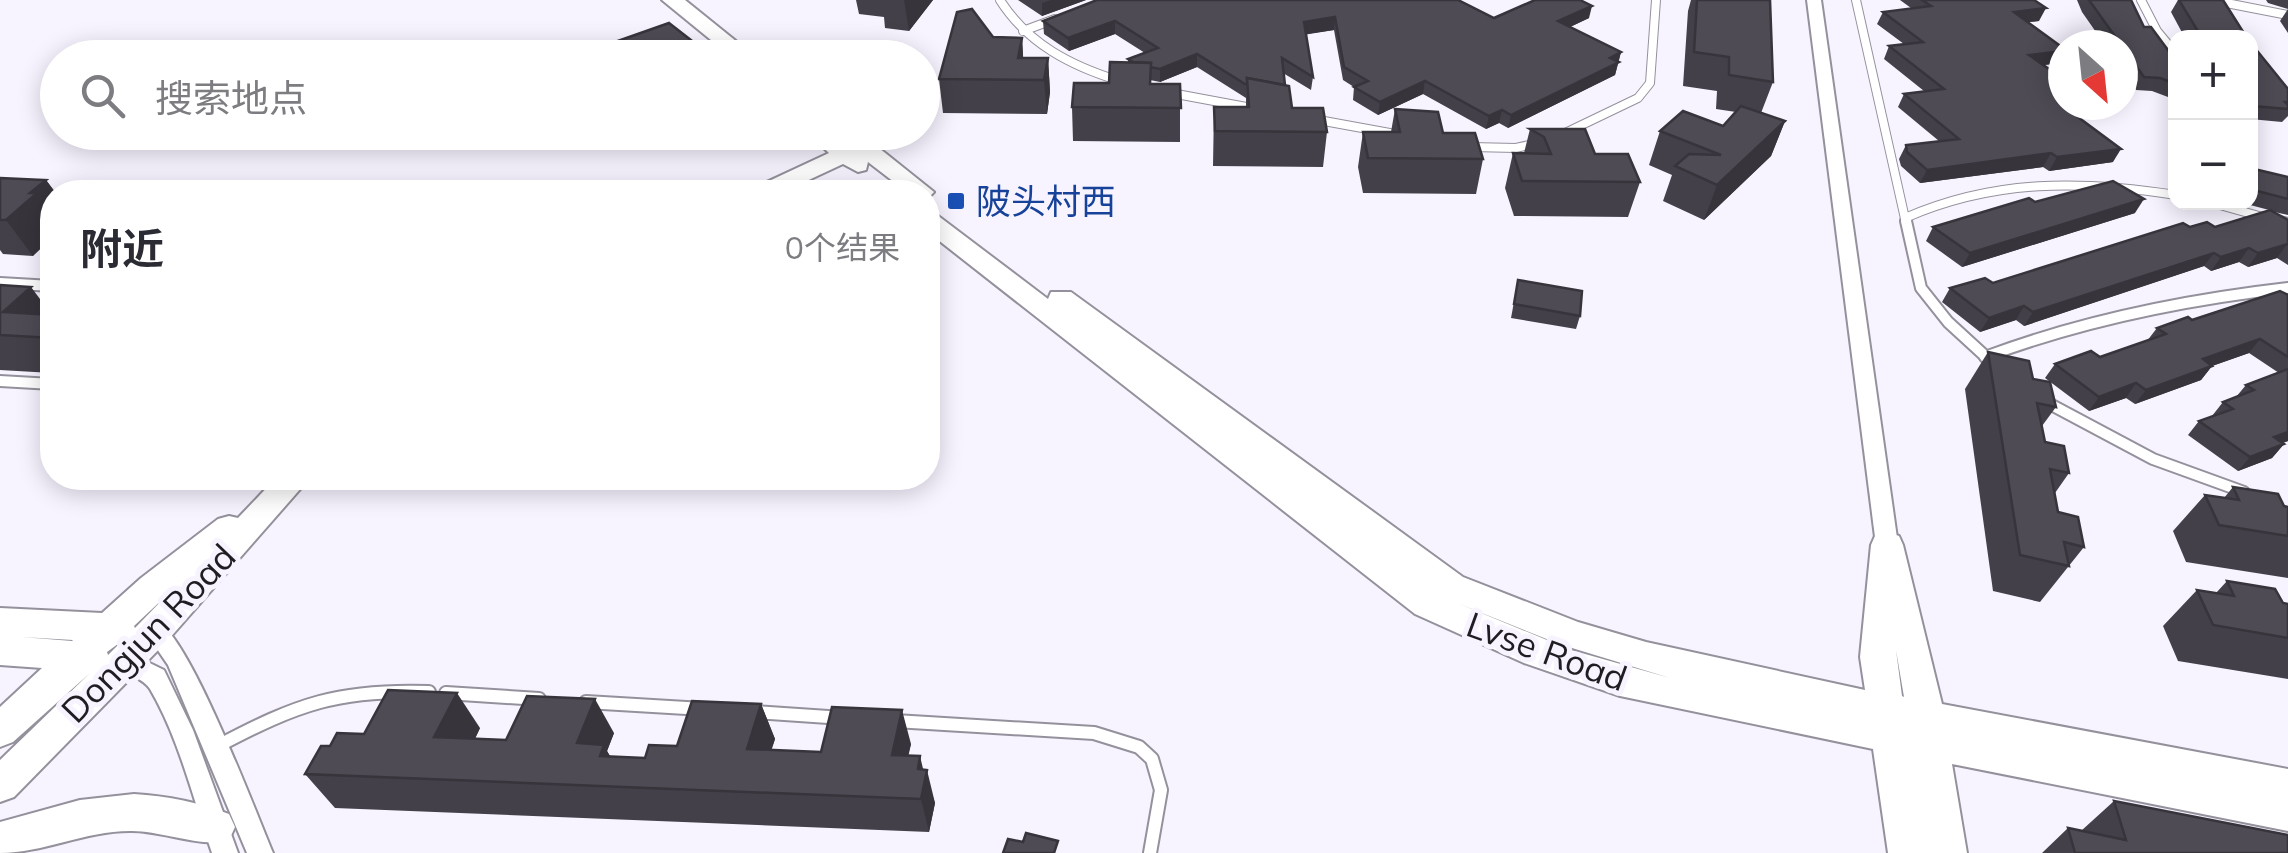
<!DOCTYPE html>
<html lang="zh">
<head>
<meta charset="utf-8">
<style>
	:root { --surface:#fff; --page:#f7f7f7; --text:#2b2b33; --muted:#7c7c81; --line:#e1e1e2 }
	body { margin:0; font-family:Mulish,"Noto Sans SC",sans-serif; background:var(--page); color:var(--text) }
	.controls { position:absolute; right:30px; top:30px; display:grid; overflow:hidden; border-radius:20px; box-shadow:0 5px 25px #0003 }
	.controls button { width:90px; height:90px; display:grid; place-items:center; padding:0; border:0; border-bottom:2px solid var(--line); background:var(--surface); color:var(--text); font:50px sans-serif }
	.compass { position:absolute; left:2048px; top:30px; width:90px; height:90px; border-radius:50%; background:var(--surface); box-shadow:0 5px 25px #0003; rotate:153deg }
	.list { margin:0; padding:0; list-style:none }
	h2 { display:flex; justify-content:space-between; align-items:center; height:130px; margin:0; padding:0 40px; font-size:42px }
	h2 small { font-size:32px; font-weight:400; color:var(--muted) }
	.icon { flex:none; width:55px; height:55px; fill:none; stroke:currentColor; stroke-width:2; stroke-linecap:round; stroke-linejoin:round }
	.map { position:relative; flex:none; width:2288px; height:853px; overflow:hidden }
	.search { position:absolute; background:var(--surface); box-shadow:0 5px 25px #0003; left:40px; top:40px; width:900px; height:110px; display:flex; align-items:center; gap:25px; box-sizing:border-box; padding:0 35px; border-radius:55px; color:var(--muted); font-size:38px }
	.panel { position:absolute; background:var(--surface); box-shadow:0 5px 25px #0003; left:40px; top:180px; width:900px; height:310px; border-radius:40px }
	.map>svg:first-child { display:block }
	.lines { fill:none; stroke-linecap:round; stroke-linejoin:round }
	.lane-far2-casing { stroke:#94919c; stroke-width:10 }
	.lane-far1-casing { stroke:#94919c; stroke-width:14 }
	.lane-casing { stroke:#94919c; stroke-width:16 }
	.street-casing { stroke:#94919c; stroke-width:4 }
	.secondary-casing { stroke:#94919c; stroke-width:4 }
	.lane-far2 { stroke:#fff; stroke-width:8 }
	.lane-far1 { stroke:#fff; stroke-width:10 }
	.lane { stroke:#fff; stroke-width:12 }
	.street { fill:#fff; fill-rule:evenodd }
	.secondary { fill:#fff; fill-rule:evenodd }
	.wall { fill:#434049 }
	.shaded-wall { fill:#37343c }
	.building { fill:#4e4b55; stroke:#37343c; stroke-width:2.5 }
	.transit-dot { fill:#1a4fb4; stroke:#f7f3ff; stroke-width:4 }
	.labels { text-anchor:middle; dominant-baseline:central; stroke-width:10; stroke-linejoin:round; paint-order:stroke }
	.transit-label { font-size:35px; fill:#164399; stroke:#f7f3ff; text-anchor:start }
	.street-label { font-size:35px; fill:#1f1d21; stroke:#f7f3ff }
</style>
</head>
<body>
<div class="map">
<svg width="2288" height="853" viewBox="0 0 2288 853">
	<rect width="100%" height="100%" fill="#f7f3ff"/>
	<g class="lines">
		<!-- lane-far2 casing -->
		<g class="lane-far2-casing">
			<g id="lane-far2">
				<path d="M 1000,0 C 1028,44 1071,66 1120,81"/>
				<path d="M 1856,0 L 1906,223"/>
				<path d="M 2141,0 L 2157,31 L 2176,54"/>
				<path d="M 2211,0 L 2288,15"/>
				<path d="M 1023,31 L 1055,19"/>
				<path d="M 1171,93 L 1257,109"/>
				<path d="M 1313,119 L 1395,134"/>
				<path d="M 1563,134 L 1638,98 L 1650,83 L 1656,0"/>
				<path d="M 1471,147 L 1516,148 L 1538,143"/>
				<path d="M 2209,202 L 2284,223"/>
				<path d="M 1905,218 C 1994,179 2081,180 2176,195"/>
			</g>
		</g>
		<!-- lane-far1 casing -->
		<g class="lane-far1-casing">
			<g id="lane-far1">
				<path d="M 1906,221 L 1921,288 L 1948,322 L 1996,366"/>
				<path d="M 2275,221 L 2288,224"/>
				<path d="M 0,283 L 52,286"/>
				<path d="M 1985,357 C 2084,320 2183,300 2288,288"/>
				<path d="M 0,381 L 52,384"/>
				<path d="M 2046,402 L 2153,459 L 2244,492"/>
			</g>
		</g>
		<!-- lane casing -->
		<g class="lane-casing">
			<g id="lane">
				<path d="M 446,693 L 539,699"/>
				<path d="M 586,702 L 703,709"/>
				<path d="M 755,712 L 843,718"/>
				<path d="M 895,721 L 1094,733 L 1139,747 L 1152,759 L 1161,790 L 1150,853"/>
				<path d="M 218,746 C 297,704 339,689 429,692"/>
			</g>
		</g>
		<!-- street casing -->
		<g class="street-casing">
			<g id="street">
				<path d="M 1807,0 L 1821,0 L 1898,545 L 1895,551 L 1879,551 L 1876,545 Z"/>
				<path d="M 156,621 C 188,632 256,813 273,853 L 247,853 L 168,665 L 144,630 L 148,623 Z"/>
				<path d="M 125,651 L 164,670 L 193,730 L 238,853 L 212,853 C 193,799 179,738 150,689 C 141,675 121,676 113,661 L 117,654 Z"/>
			</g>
		</g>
		<!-- secondary casing -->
		<g class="secondary-casing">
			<g id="secondary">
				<path d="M 662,0 L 685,0 L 757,58 L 733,58 Z"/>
				<path d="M 807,132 L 833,132 L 838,137 L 840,132 L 859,132 L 934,192 L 928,198 L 928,192 L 907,192 L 868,162 L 866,170 L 858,172 L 843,164 L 783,192 L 753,192 L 756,187 L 829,153 Z"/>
				<path d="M 928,212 L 937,215 L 1048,299 L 1051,292 L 1071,292 L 1463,577 L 1578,622 L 1646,642 L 1865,690 L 1860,657 L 1871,545 L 1875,536 L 1887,532 L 1899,536 L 1903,545 L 1942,704 L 2288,769 L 2288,831 L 1952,764 L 1967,853 L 1888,853 L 1873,749 L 1620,696 L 1524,663 L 1415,614 L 928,232 ZM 1457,603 L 1559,644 L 1670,678 L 1571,650 ZM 1896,650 L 1904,697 L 1902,696 Z"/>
				<path d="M 276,478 L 309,479 L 168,640 L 14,797 L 0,802 L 0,760 L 90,673 L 13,742 L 0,747 L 0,707 L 42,668 L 0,665 L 0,608 L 102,613 L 141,578 L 218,519 L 229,516 L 238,518 ZM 167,595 L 135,628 L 134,626 ZM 22,637 L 73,640 L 72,641 ZM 122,641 L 108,655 L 107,652 Z"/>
				<path d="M 134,794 C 167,796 198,802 229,814 L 235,827 L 229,840 C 205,849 160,830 130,831 C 85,831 43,853 0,853 L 0,822 L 80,800 Z"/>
			</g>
		</g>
		<!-- lane-far2 -->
		<use href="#lane-far2" class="lane-far2"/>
		<!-- lane-far1 -->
		<use href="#lane-far1" class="lane-far1"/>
		<!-- lane -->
		<use href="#lane" class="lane"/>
		<!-- street -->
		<use href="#street" class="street"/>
		<!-- secondary -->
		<use href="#secondary" class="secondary"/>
	</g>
	<!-- wall -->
	<g class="wall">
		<path d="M 856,0 L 933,0 L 909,31 L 885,28 L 884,17 L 859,14 Z"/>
		<path d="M 1018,0 L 1086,0 L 1042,16 Z"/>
		<path d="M 1691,0 L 1770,0 L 1773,82 L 1761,113 L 1785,121 L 1771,156 L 1704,220 L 1663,201 L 1672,175 L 1649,165 L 1660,131 L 1723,126 L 1736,112 L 1716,109 L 1717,91 L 1683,86 L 1688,11 Z"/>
		<path d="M 1900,0 L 2034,0 L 2039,21 L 2028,22 L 2063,48 L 2063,57 L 2059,63 L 2043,65 L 2063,105 L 2086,105 L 2083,112 L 2073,113 L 2113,162 L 2049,171 L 2043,167 L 1920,183 L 1901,166 L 1899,159 L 1906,145 L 1939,141 L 1898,107 L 1904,94 L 1924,91 L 1884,59 L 1889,46 L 1904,44 L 1877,24 L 1883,12 L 1911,8 Z"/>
		<path d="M 2077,0 L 2131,0 L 2144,27 L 2176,61 L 2176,100 L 2152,91 L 2136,90 L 2123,71 L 2123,45 L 2105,45 L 2082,12 Z"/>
		<path d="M 2178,0 L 2247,38 L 2185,38 L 2171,12 Z"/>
		<path d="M 2266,0 L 2288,0 L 2288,9 L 2268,3 Z"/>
		<path d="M 2288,9 L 2288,33 L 2280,21 Z"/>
		<path d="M 1494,18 L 1589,18 L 1570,27 L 1621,52 L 1615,75 L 1508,128 L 1499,123 L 1486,129 L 1423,94 L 1378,115 L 1353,100 L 1354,87 L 1343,80 L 1334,30 L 1306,34 L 1313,77 L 1311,90 L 1283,73 L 1285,85 L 1292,108 L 1327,132 L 1323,167 L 1213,166 L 1214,107 L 1246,107 L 1246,98 L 1197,67 L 1160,82 L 1150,80 L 1150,84 L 1180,84 L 1180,142 L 1073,141 L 1072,107 L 1109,83 L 1128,62 L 1128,59 L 1145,53 L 1115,34 L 1069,51 L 1044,34 L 1043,21 Z"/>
		<path d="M 993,37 L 1022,38 L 1023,58 L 1048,58 L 1050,92 L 1047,114 L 943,113 L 939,79 Z"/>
		<path d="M 2250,42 L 2288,89 L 2288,116 L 2282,122 L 2250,119 Z"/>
		<path d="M 1395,109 L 1443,133 L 1483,159 L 1476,194 L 1363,193 L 1358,167 L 1363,132 L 1391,132 Z"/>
		<path d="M 1530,129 L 1595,154 L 1640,182 L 1628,217 L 1514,216 L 1505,188 L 1513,153 L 1524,153 Z"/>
		<path d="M 2250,168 L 2288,177 L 2288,215 L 2270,211 L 2288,220 L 2288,265 L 2277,258 L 2248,267 L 2239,262 L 2211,271 L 2204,266 L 2024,326 L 2016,320 L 1980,332 L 1942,302 L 1950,288 L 1993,283 L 2190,227 L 2215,227 L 2269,210 L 2239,202 L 2250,202 Z"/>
		<path d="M 0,178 L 46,180 L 55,192 L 52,192 L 33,256 L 3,254 L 0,250 Z"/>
		<path d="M 2035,202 L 2135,213 L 1962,267 L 1926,241 L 1933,227 Z"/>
		<path d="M 1518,280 L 1580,316 L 1576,329 L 1511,318 Z"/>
		<path d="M 2288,295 L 2288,441 L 2282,443 L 2284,444 L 2272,458 L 2238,471 L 2188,435 L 2199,421 L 2212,416 L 2223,402 L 2236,397 L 2246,385 L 2279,373 L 2249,353 L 2212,366 L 2201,380 L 2135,404 L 2126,398 L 2089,411 L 2045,378 L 2055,364 L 2100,357 L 2147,341 L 2157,328 Z"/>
		<path d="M 52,315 L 52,373 L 0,370 L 0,335 Z"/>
		<path d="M 1988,352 L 2033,379 L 2056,407 L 2042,426 L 2045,442 L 2069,473 L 2055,493 L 2058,512 L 2084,547 L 2040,602 L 1993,591 L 1965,389 Z"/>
		<path d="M 2233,487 L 2288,507 L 2288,578 L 2186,562 L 2173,531 L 2205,495 L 2224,498 Z"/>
		<path d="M 2227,581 L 2288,604 L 2288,679 L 2178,661 L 2163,626 L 2197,590 L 2216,593 Z"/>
		<path d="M 761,704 L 775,739 L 771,750 L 821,752 L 911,744 L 908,755 L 924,770 L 935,803 L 929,832 L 335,808 L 305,774 L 364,734 L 480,728 L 475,739 L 506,740 L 614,733 L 607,751 L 610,756 L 645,758 L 677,746 Z"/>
		<path d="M 2114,801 L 2288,853 L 2042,853 L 2068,828 L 2081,831 Z"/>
	</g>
	<!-- shaded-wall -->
	<g class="shaded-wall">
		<path d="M 904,0 L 933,0 L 909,31 Z"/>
		<path d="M 1051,0 L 1086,0 L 1042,16 L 1042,3 Z"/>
		<path d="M 1592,6 L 1589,18 L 1555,34 L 1558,21 Z"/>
		<path d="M 2046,8 L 2039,21 L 2008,24 L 2014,12 Z"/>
		<path d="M 1335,17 L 1334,30 L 1303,35 L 1304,22 Z"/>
		<path d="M 1115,21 L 1115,34 L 1069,51 L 1068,38 Z"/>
		<path d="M 1022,38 L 1024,71 L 1018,58 Z"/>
		<path d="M 2063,51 L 2063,57 L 2059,63 L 2022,68 L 2029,55 Z"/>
		<path d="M 1621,52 L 1615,75 L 1508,128 L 1511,115 Z"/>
		<path d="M 1197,54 L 1197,67 L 1160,82 L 1160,69 Z"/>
		<path d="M 1048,58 L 1050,92 L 1047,114 L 1044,80 Z"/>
		<path d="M 1425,81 L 1423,94 L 1378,115 L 1380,102 Z"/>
		<path d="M 2063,102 L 2063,105 L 2086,105 L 2083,112 L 2052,116 L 2059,103 Z"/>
		<path d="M 1502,110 L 1499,123 L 1486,129 L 1489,116 Z"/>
		<path d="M 1785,121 L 1771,156 L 1704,220 L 1717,185 Z"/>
		<path d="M 677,132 L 691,132 L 679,137 Z"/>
		<path d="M 2121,149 L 2113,162 L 2049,171 L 2057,157 Z"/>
		<path d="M 2051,153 L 2043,167 L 1920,183 L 1927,170 Z"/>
		<path d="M 46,180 L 55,192 L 52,192 L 52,238 L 33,256 L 6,220 L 30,193 Z"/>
		<path d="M 176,184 L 181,192 L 166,192 Z"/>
		<path d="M 2144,199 L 2135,213 L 1962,267 L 1970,253 Z"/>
		<path d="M 2287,244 L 2277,258 L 2248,267 L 2258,253 Z"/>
		<path d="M 2249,248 L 2239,262 L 2211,271 L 2221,257 Z"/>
		<path d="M 2214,253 L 2204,266 L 2024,326 L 2033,312 Z"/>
		<path d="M 31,287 L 52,315 L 3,312 Z"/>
		<path d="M 2024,306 L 2016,320 L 1980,332 L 1989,318 Z"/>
		<path d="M 2260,339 L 2249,353 L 2212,366 L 2201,380 L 2135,404 L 2146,390 L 2203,359 Z"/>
		<path d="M 2136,383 L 2126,398 L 2089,411 L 2099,397 Z"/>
		<path d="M 2288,429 L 2288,441 L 2261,451 L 2274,437 Z"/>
		<path d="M 2284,444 L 2272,458 L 2238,471 L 2250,457 Z"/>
		<path d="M 457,693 L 480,728 L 459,771 L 434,737 Z"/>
		<path d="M 595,699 L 614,733 L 607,751 L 623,779 L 577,743 Z"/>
		<path d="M 761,704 L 775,739 L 761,783 L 747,749 Z"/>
		<path d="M 902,710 L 911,744 L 901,789 L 892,755 Z"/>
		<path d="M 920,756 L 925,777 L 927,770 L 935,803 L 929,832 L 921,799 L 918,769 Z"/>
	</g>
	<!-- building -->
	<g class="building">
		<path d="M 1097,0 L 1458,0 L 1494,18 L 1535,0 L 1580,0 L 1592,6 L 1558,21 L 1621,52 L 1610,58 L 1619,62 L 1511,115 L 1502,110 L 1489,116 L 1425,81 L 1380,102 L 1354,87 L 1368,81 L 1344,67 L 1335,17 L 1304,22 L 1313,77 L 1282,58 L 1285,85 L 1247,78 L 1247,84 L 1245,84 L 1197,54 L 1160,69 L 1150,67 L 1151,63 L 1133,62 L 1128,59 L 1158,48 L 1115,21 L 1068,38 L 1043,21 Z"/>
		<path d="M 1697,0 L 1770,0 L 1773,82 L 1729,75 L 1729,57 L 1694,52 Z"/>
		<path d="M 1922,0 L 2034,0 L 2046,8 L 2014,12 L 2063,48 L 2063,51 L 2029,55 L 2063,79 L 2063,102 L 2059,103 L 2121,149 L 2057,157 L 2051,153 L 1927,170 L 1907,152 L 1906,145 L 1959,139 L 1904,94 L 1944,89 L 1889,46 L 1923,42 L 1883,12 L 1931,6 Z"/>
		<path d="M 2089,0 L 2131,0 L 2144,27 L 2151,27 L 2176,61 L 2176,84 L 2160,78 L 2144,77 Z"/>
		<path d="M 2179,0 L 2223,0 L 2247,38 L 2202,38 Z"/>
		<path d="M 972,9 L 993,37 L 1022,38 L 1018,58 L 1048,58 L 1044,80 L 939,79 L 957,12 Z"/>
		<path d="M 669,23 L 714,58 L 605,58 L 595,49 Z"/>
		<path d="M 2250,42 L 2288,89 L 2288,102 L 2285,102 L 2288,105 L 2288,109 L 2252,106 L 2250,103 Z"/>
		<path d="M 1110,62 L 1151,63 L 1150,84 L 1180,84 L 1181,108 L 1072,107 L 1074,83 L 1109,83 Z"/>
		<path d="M 1247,78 L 1289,86 L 1292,108 L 1323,108 L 1327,132 L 1215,131 L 1214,107 L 1249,107 Z"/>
		<path d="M 1741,106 L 1785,121 L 1717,185 L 1675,166 L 1689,154 L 1721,155 L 1660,131 L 1683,111 L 1723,126 Z"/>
		<path d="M 1395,109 L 1438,112 L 1443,133 L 1475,133 L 1483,159 L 1368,158 L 1363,132 L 1400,132 Z"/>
		<path d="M 1530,129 L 1585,129 L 1595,154 L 1628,154 L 1640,182 L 1522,181 L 1513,153 L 1551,154 L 1544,137 Z"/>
		<path d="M 2250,168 L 2288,177 L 2288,199 L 2250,189 Z"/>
		<path d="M 0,178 L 46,180 L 30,193 L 37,193 L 6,220 L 0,220 Z"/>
		<path d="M 2113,181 L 2144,199 L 1970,253 L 1933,227 L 2029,198 L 2035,202 Z"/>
		<path d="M 142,182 L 176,184 L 166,192 L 131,192 Z"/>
		<path d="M 232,186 L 265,188 L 261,192 L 226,192 Z"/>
		<path d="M 2270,210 L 2288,220 L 2288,244 L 2258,253 L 2249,248 L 2221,257 L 2214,253 L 2033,312 L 2024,306 L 1989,318 L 1950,288 L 1985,278 L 1993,283 L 2183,223 L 2190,227 L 2207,222 L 2215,227 Z"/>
		<path d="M 1518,280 L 1582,291 L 1580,316 L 1514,304 Z"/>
		<path d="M 0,285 L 31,287 L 3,312 L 52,315 L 52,338 L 0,335 Z"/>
		<path d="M 2280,291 L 2288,295 L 2288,357 L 2260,339 L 2203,359 L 2212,366 L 2146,390 L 2136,383 L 2099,397 L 2055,364 L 2091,351 L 2100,357 L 2166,334 L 2157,328 L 2188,317 L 2192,320 Z"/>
		<path d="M 1988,352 L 2029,361 L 2033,379 L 2050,382 L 2056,407 L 2037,403 L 2045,442 L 2064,446 L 2069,473 L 2050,469 L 2058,512 L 2078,517 L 2084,547 L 2064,542 L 2069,566 L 2020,555 Z"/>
		<path d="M 2288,369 L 2288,432 L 2274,437 L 2284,444 L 2250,457 L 2199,421 L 2233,409 L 2223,402 L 2254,390 L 2246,385 Z"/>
		<path d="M 2233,487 L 2278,494 L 2284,506 L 2288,507 L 2288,536 L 2219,525 L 2205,495 L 2239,500 Z"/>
		<path d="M 2227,581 L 2275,589 L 2283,603 L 2288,604 L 2288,638 L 2213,625 L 2197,590 L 2234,596 Z"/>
		<path d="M 388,690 L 457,693 L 434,737 L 506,740 L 527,696 L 595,699 L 577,743 L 604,745 L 600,756 L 645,758 L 649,745 L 677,746 L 692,701 L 761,704 L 747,749 L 821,752 L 832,707 L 902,710 L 892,755 L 920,756 L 918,769 L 927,770 L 921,799 L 305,774 L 321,746 L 330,746 L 337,733 L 364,734 Z"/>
		<path d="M 2114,801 L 2288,835 L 2288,853 L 2075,853 L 2068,828 L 2126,840 Z"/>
		<path d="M 1026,833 L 1058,841 L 1054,853 L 1003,853 L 1008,839 L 1023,842 Z"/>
	</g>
	<!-- markers -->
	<rect class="transit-dot" x="946" y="191" width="20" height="20" rx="5"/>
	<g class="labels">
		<!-- transit labels -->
		<g class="transit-label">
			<text x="976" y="201">陂头村西</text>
		</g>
		<!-- street labels -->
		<g class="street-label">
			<text transform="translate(148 633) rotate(-46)">Dongjun Road</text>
			<text transform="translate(1547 651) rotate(20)">Lvse Road</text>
		</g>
	</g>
</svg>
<div class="controls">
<button>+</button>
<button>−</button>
</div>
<svg class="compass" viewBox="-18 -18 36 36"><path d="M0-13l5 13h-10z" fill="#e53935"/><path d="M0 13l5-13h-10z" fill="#7c7c81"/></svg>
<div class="search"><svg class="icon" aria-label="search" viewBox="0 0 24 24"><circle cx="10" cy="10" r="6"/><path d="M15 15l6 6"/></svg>搜索地点</div>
<section class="panel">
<h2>附近<small>0个结果</small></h2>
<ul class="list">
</ul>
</section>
</div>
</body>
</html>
